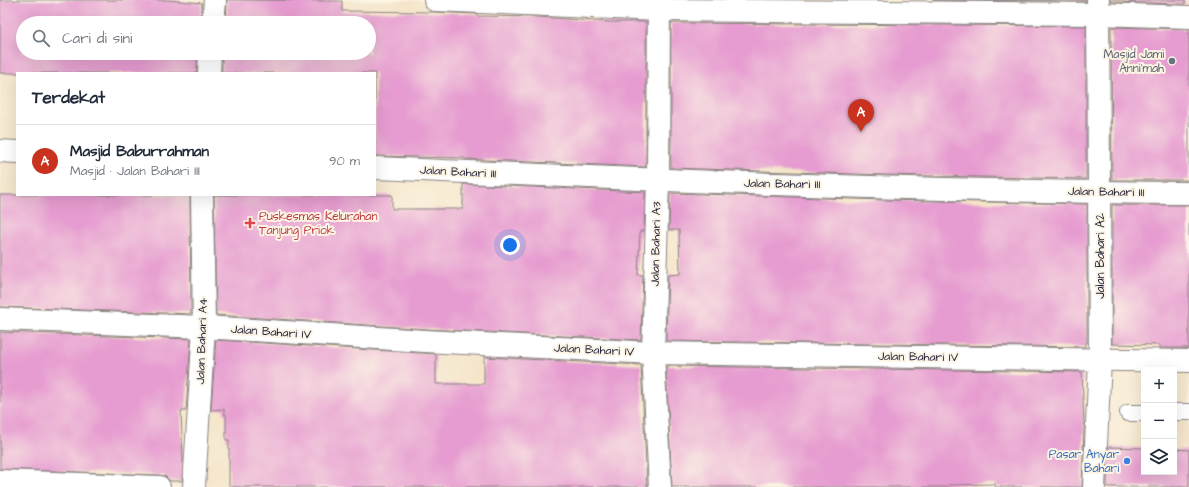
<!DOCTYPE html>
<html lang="id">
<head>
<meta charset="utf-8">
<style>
	:root { --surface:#fff; --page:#f2f2f3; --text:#1f2937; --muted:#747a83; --line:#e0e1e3; --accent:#c8321e }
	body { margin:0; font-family:"Architects Daughter",sans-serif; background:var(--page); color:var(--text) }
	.controls { position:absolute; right:12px; bottom:12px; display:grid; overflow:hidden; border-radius:0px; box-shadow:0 4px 16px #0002 }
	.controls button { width:36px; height:36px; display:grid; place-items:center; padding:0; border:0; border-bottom:1px solid var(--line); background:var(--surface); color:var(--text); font:20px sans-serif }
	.you { position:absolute; left:510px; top:245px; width:14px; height:14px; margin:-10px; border:3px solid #fff; border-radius:50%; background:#1a73e8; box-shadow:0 0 0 6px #1a73e833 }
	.badge { display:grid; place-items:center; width:26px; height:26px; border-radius:50%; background:var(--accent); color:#fff; font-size:13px; font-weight:700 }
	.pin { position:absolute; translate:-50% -33px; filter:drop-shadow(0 1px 2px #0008) }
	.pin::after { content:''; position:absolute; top:21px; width:14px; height:12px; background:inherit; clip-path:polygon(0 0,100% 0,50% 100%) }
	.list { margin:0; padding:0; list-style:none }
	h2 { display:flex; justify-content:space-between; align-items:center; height:52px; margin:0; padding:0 16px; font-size:17px }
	h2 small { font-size:13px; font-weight:400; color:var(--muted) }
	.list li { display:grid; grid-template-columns:26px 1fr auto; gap:12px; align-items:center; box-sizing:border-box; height:72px; padding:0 16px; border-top:1px solid var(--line) }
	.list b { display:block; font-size:15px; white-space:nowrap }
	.list p { margin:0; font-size:13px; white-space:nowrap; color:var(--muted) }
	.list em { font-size:13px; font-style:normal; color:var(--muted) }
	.icon { flex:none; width:22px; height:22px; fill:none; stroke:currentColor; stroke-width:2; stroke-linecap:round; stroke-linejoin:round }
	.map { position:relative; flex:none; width:1189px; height:487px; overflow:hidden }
	.search { position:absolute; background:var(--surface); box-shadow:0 4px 16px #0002; left:16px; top:16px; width:360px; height:44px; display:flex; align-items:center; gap:10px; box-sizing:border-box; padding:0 14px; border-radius:22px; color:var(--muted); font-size:15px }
	.panel { position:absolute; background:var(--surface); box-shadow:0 4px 16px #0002; left:16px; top:72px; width:360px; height:124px; border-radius:0px }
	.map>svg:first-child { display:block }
	.building { fill:#e69cd0 }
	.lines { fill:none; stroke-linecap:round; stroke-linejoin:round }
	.service-casing { stroke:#8b8382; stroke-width:18 }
	.minor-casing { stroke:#8b8382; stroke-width:24 }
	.service { stroke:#fff; stroke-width:16 }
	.minor { stroke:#fff; stroke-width:22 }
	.worship-dot { fill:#6b7280; stroke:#fcf5e5; stroke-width:1.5 }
	.health-dot { fill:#e0444e; stroke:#fcf5e5; stroke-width:1.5 }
	.shop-dot { fill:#3f7fe0; stroke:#fcf5e5; stroke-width:1.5 }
	.labels { text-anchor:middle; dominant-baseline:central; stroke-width:4; stroke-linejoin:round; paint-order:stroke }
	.worship-label { font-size:12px; fill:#5b616d; stroke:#fcf5e5; text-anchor:end }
	.street-label { font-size:12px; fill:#22223b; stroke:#fcf5e5 }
	.health-label { font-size:12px; fill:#be3a42; stroke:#fcf5e5; text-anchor:start }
	.shop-label { font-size:12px; fill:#366cbe; stroke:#fcf5e5; text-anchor:end }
</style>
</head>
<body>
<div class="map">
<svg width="1189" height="487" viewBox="0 0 1189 487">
	<rect width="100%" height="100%" fill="#fcf5e5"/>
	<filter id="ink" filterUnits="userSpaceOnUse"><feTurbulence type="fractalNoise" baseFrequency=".025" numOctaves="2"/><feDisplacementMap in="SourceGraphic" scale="8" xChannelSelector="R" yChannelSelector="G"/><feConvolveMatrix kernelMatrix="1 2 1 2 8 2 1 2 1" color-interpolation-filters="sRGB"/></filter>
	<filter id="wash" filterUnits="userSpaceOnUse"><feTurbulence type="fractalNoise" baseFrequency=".012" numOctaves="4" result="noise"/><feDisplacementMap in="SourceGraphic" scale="16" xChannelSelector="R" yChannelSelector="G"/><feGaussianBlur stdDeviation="0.9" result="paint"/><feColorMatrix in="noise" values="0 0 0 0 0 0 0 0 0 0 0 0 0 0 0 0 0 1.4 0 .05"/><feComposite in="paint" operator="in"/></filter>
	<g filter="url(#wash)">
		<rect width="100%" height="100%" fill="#f4e4c8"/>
		<g id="blocks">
			<!-- building -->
			<g class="building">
				<path d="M 0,0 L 168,0 L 202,3 L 201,23 L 23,23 L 23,53 L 197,53 L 197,73 L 0,73 Z"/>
				<path d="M 227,0 L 342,1 L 342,11 L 432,12 L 477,14 L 477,16 L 537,17 L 610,22 L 646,22 L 646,167 L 464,159 L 464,158 L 375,156 L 375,73 L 222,73 L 222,53 L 369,53 L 369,23 L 226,23 Z"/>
				<path d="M 933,0 L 1086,0 L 1086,1 Z"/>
				<path d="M 1110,0 L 1185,0 L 1185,4 L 1111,2 Z"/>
				<path d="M 671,23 L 1086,26 L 1086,179 L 884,175 L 671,168 Z"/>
				<path d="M 1111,27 L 1189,29 L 1189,180 L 1112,180 Z"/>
				<path d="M 463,184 L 645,192 L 644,231 L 640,231 L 638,275 L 643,275 L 641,340 L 426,329 L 216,315 L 214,195 L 392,195 L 392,209 L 463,209 Z"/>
				<path d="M 670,193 L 883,200 L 1087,204 L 1087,343 L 1085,343 L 1085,347 L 666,341 L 668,275 L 680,274 L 679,230 L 669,230 Z"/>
				<path d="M 0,195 L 190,195 L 191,314 L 0,307 Z"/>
				<path d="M 1112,205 L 1189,205 L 1189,348 L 1160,348 L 1160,345 L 1112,344 Z"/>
				<path d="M 0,332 L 191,339 L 186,411 L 181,411 L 183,460 L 182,481 L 170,481 L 165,476 L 159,475 L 0,469 Z"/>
				<path d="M 216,340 L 436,354 L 436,384 L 484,384 L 484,357 L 641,365 L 647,487 L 229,487 L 229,440 L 226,440 L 226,414 L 224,414 L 224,409 L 211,410 Z"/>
				<path d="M 666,366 L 1082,372 L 1084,426 L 1082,487 L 995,487 L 995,484 L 948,485 L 948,487 L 672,487 Z"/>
				<path d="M 1108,447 L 1144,448 L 1144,472 L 1174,472 L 1174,449 L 1189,450 L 1189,487 L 1107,487 Z"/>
			</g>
		</g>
	</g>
	<g filter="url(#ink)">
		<use href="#blocks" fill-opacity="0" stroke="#8b8382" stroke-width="1"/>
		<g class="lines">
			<!-- service casing -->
			<g class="service-casing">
				<g id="service">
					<path d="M 1174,412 L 1189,412"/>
					<path d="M 1128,413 L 1144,413"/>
				</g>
			</g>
			<!-- minor casing -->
			<g class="minor-casing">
				<g id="minor">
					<path d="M 435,0 L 659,10 L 1098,14 L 1189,17"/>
					<path d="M 659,0 L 658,181 L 653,353 L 660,487"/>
					<path d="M 213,23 L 215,0"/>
					<path d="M 209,73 L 210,53"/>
					<path d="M 0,151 L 17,152"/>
					<path d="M 375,168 C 646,180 918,191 1189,193"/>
					<path d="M 0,319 L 204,327 L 425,341 L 653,353 L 1189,361"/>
					<path d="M 0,481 L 159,487"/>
					<path d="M 194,487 L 204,327 L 202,195"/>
					<path d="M 1094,487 L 1100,360 L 1098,0"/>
				</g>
			</g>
			<!-- service -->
			<use href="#service" class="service"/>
			<!-- minor -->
			<use href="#minor" class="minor"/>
		</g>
	</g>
	<!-- markers -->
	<circle class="worship-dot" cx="1172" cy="61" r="4"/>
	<path class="health-dot" d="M248 217h4v4h4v4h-4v4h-4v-4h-4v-4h4z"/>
	<circle class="shop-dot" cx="1127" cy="461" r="4"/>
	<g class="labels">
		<!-- worship labels -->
		<g class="worship-label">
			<text x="1164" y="54">Masjid Jami<tspan x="1164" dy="14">Anni'mah</tspan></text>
		</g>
		<!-- street labels -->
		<g class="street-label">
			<text transform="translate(458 172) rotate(3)">Jalan Bahari III</text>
			<text transform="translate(782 184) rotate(1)">Jalan Bahari III</text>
			<text transform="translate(1106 192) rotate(1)">Jalan Bahari III</text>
			<text transform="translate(656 244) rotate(-89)">Jalan Bahari A3</text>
			<text transform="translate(1100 256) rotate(-90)">Jalan Bahari A2</text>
			<text transform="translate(271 332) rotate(4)">Jalan Bahari IV</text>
			<text transform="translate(202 341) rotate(-88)">Jalan Bahari A4</text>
			<text transform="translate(594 350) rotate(3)">Jalan Bahari IV</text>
			<text transform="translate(918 357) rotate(1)">Jalan Bahari IV</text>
		</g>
		<!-- health labels -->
		<g class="health-label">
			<text x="259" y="216">Puskesmas Kelurahan<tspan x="259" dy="14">Tanjung Priok</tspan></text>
		</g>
		<!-- shop labels -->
		<g class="shop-label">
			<text x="1119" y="454">Pasar Anyar<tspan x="1119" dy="14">Bahari</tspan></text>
		</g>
	</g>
</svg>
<div class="controls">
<button>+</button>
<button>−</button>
<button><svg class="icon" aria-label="layers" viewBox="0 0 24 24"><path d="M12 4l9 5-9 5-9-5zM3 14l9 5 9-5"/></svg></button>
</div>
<div class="you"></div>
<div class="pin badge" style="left:861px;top:132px">A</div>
<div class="search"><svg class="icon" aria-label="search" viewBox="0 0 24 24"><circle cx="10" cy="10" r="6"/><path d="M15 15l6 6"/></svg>Cari di sini</div>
<section class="panel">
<h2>Terdekat<small></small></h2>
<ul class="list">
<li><span class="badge">A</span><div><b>Masjid Baburrahman</b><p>Masjid · Jalan Bahari III</p></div><em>90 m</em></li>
</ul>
</section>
</div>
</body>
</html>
